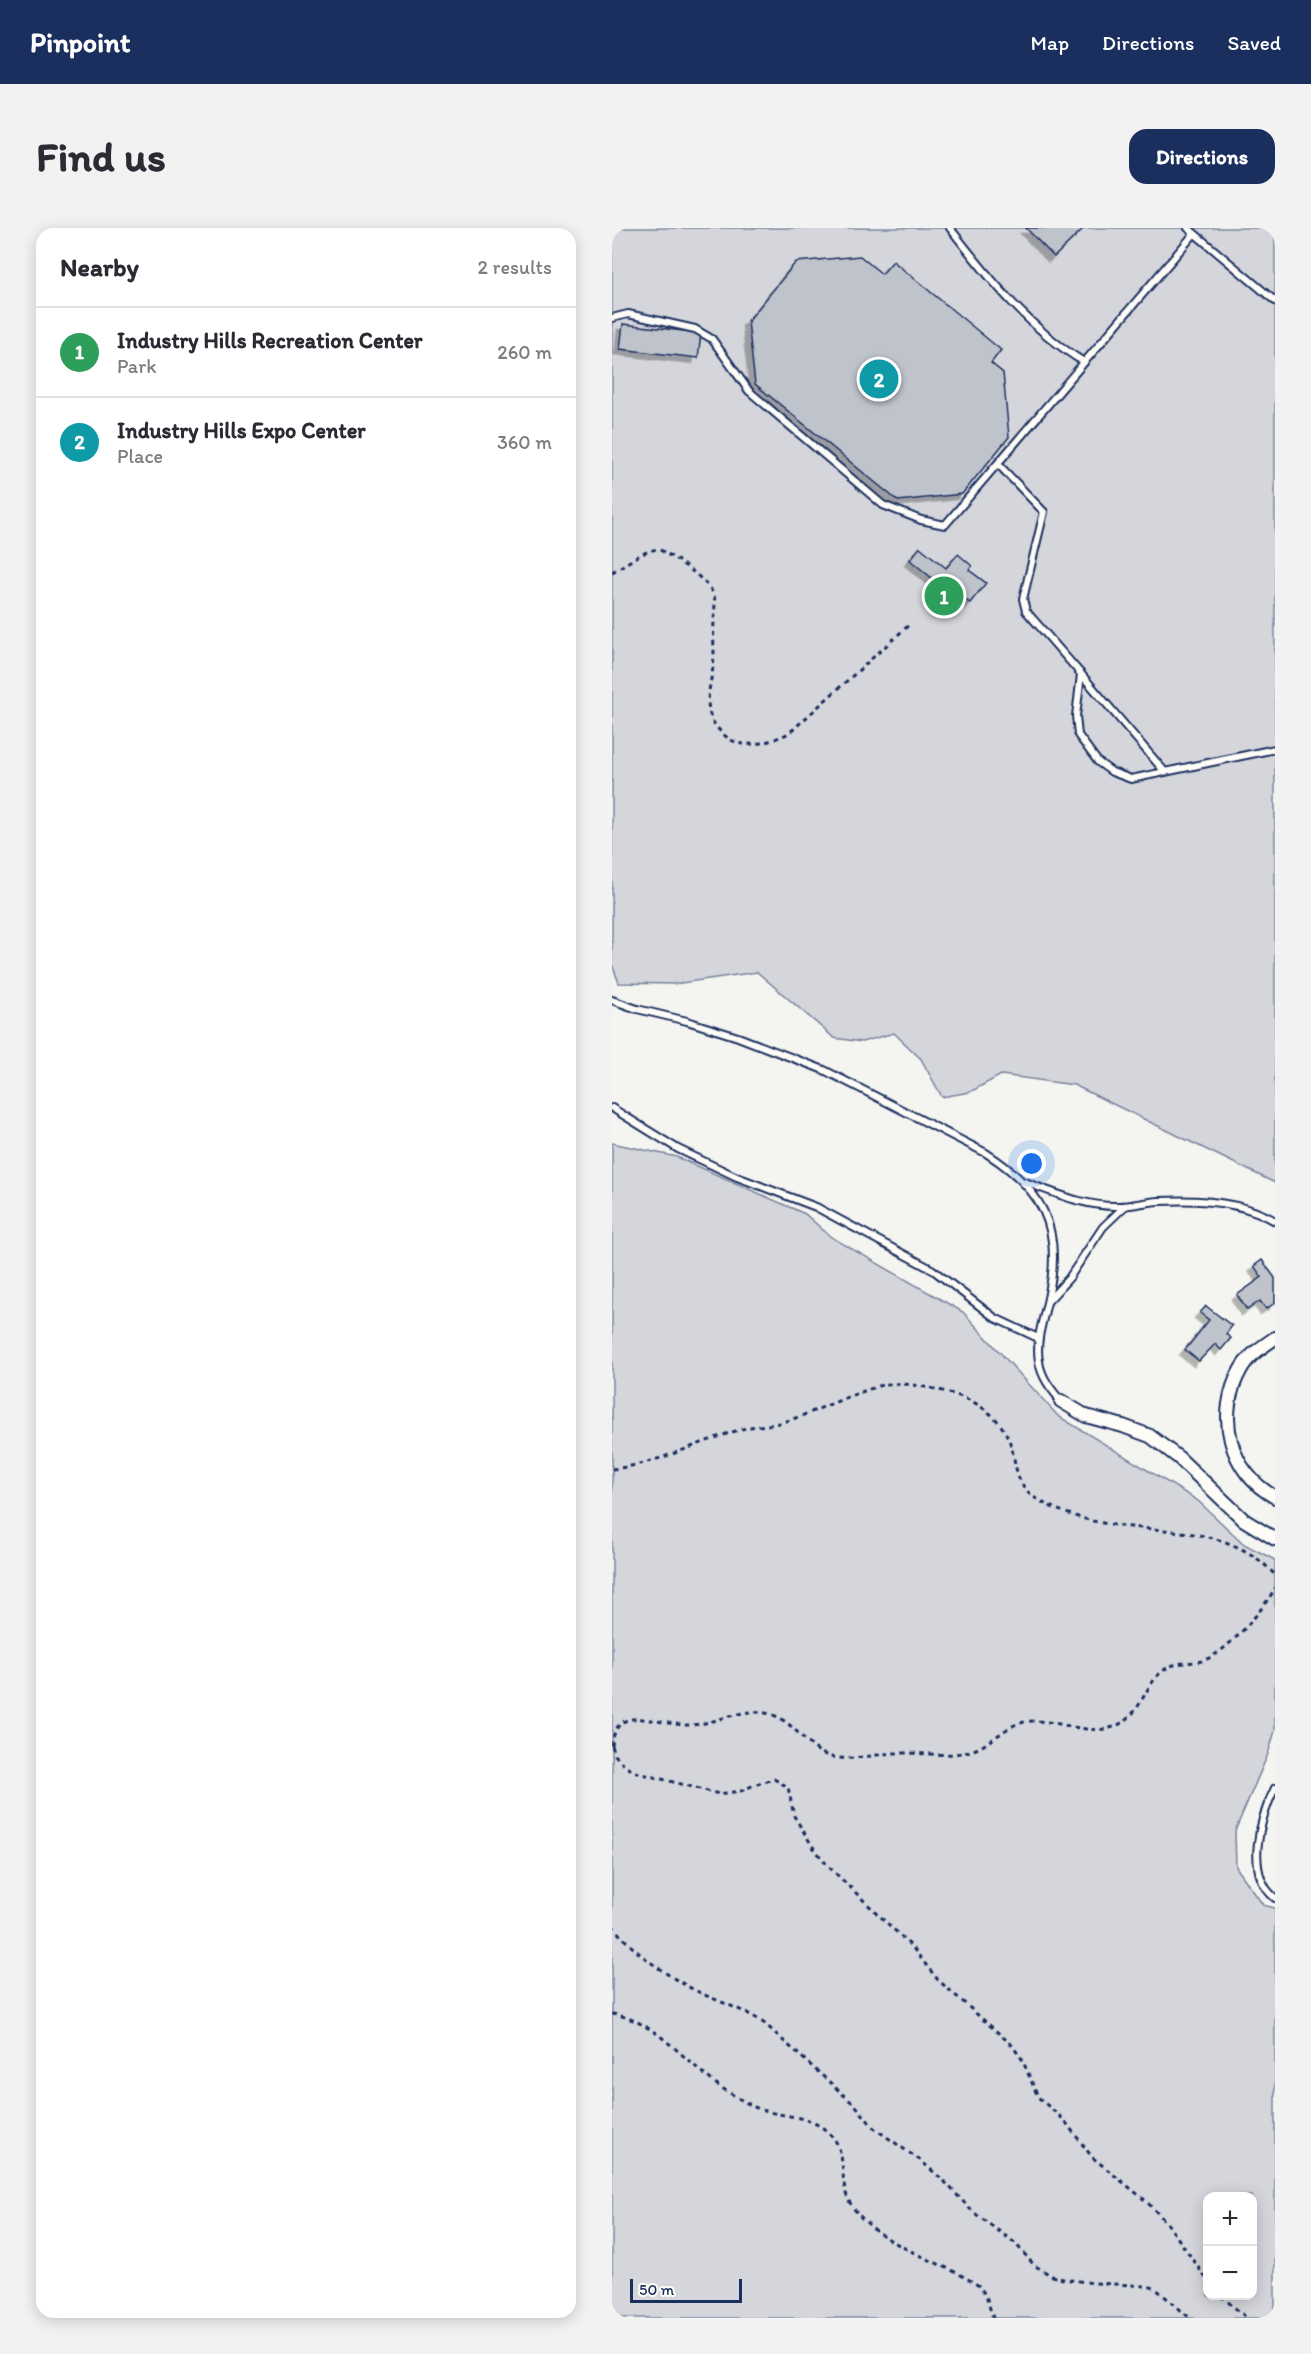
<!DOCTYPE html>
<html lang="en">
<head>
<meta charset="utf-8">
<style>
	:root { --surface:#fff; --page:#f2f2f3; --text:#2b2b33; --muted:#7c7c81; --line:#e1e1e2; --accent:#1b2f5e }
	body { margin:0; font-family:Itim,sans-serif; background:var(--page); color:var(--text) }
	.controls { position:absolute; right:18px; bottom:18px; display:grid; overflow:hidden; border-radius:12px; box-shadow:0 3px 15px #0003 }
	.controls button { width:54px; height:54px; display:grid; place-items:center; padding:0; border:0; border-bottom:2px solid var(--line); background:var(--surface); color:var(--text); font:30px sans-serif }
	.scale { position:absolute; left:18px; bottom:15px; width:112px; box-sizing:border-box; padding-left:6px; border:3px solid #1b2f5e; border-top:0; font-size:16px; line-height:21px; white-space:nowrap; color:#1b2f5e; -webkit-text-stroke:4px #fdfcf7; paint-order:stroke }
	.you { position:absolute; left:420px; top:936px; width:21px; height:21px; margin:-15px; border:4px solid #fff; border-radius:50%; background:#1a73e8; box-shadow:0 0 0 9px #1a73e833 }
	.badge { display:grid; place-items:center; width:39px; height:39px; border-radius:50%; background:var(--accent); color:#fff; font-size:20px; font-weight:700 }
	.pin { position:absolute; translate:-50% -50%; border:3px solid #fff; box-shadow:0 2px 6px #0006 }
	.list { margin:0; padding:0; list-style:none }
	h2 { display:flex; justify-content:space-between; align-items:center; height:78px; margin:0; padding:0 24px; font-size:26px }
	h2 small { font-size:20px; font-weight:400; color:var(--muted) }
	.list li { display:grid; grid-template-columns:39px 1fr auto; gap:18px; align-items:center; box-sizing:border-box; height:90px; padding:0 24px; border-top:2px solid var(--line) }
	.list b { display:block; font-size:22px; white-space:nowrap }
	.list p { margin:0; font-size:20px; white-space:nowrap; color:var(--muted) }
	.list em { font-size:20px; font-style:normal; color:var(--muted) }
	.map { position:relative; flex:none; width:663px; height:2090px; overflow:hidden; border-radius:18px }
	header { display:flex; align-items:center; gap:36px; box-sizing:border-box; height:84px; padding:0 30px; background:var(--accent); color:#fff }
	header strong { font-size:28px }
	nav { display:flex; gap:33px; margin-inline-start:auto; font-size:21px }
	.intro { display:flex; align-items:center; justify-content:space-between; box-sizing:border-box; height:144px; padding:0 36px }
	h1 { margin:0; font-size:42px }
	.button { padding:15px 27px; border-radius:18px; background:var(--accent); color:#fff; font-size:21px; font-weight:700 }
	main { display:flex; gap:36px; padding:0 36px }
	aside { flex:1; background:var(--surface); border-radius:18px; box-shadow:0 3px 15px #0003 }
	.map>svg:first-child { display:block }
	.green { fill:#d4d6db; stroke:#78829c; stroke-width:1.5; fill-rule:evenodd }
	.building { fill:#bfc3cc; stroke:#1b2f5e; stroke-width:1.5; filter:url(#shadow) }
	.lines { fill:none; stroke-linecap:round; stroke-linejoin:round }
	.lane-casing { stroke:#1b2f5e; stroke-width:10 }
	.street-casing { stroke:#1b2f5e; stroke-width:16 }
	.path { stroke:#1b2f5e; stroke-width:3; stroke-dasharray:4.5 4.5; stroke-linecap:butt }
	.lane { stroke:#fdfcf7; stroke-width:6 }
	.street { stroke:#fdfcf7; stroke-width:12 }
</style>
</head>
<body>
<header>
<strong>Pinpoint</strong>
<nav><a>Map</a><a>Directions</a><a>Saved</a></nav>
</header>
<div class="intro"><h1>Find us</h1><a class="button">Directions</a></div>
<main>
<aside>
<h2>Nearby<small>2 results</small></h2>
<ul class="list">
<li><span class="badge" style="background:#2e9e5b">1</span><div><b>Industry Hills Recreation Center</b><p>Park</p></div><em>260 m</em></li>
<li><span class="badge" style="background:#0f9aa8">2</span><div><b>Industry Hills Expo Center</b><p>Place</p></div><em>360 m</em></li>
</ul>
</aside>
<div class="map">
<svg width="663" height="2090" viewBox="0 0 663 2090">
	<defs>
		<filter id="shadow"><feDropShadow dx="-5.5" dy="5.5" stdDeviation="0" flood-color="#0004"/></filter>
	</defs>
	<rect width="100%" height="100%" fill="#f4f4f1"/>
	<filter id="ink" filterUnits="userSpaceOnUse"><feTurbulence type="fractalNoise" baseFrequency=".0167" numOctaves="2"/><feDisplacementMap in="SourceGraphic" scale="12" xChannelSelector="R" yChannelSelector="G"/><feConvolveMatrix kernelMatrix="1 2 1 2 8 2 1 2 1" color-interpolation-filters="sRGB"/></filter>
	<g filter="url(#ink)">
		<!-- green -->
		<g class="green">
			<path d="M 0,0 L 663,0 L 663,955 L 462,857 L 389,847 L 358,864 L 330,869 L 309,831 L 282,805 L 250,814 L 222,810 L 145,744 L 62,756 L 7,755 L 0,736 Z"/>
			<path d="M 0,915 L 65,929 L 193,986 L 219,1009 L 351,1084 L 446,1188 L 585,1272 L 632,1316 L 663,1332 L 663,1503 L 656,1526 L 623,1603 L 624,1639 L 651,1677 L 663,1680 L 663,2090 L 0,2090 ZM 596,1968 L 640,1968 L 640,2068 L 596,2068 Z"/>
		</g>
		<!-- building -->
		<g class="building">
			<path d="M 414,0 L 472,0 L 442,29 Z"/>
			<path d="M 248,28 L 270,46 L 281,33 L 389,122 L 379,135 L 391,145 L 397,209 L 350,266 L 286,273 L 143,156 L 136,93 L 184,34 Z"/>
			<path d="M 11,96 L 89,105 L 86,130 L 8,121 Z"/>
			<path d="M 308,319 L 334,340 L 346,326 L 360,338 L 357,342 L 374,355 L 358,375 L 329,352 L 326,355 L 298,332 Z"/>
			<path d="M 650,1032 L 663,1050 L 663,1075 L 654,1081 L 648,1073 L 635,1082 L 625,1067 L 650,1049 L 642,1038 Z"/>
			<path d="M 594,1078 L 620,1098 L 614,1106 L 619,1110 L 609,1122 L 603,1116 L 587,1133 L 573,1122 L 597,1092 L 588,1085 Z"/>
		</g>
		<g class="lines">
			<!-- lane casing -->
			<g class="lane-casing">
				<g id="lane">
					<path d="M 338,0 C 377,50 417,101 472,134"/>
					<path d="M 576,0 L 663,73"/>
					<path d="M 0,90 L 16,86 L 83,101 L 100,111 L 137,163 L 271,277 L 309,292 L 333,297 L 582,6"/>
					<path d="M 386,236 L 432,284 L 411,371 L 414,383 L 469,446 L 464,488 L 466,507 L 486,534 L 500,544 L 519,551 L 663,521"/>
					<path d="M 469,446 L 553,544"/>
					<path d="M 0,772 L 25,781 L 75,793 L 126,809 L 212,842 L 374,925 C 429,960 451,998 437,1065 C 433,1088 423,1110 427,1133 C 429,1149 439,1161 449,1173"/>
					<path d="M 0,880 L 66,921 L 125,949 L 204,979 L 321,1042 L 383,1090 L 426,1110"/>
					<path d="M 413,954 C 443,965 474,979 506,978 C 520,978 533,974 547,973 C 584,971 631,973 663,993"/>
					<path d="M 437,1072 L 457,1050 L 491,999 L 513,978"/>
					<path d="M 663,1560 C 648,1590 632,1645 663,1670"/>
				</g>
			</g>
			<!-- street casing -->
			<g class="street-casing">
				<g id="street">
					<path d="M 663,1110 C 650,1119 637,1127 629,1141 C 603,1186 617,1245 663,1269"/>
					<path d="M 449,1173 L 474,1188 L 511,1198 L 538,1208 L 567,1230 L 632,1292 L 663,1311"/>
				</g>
			</g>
			<!-- path -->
			<g class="path">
				<path d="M 0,344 C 15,336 30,323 46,321 C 62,329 95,351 102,367 C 104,375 102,386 102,395 C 101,405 102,416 102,427 C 101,460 83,485 116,510 C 133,523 161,513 177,505 L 297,397"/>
				<path d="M 0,1241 C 46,1236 86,1214 130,1201 C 144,1197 160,1198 175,1193 C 202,1184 228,1171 255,1162 C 262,1160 270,1156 277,1156 C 299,1154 337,1163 357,1172 C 380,1183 396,1200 401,1226 C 404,1239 405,1252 415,1263 C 426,1275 448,1283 463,1288 C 531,1311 610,1288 663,1347"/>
				<path d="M 0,1518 L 3,1527 L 14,1539 L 27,1545 L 107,1566 L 129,1563 L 142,1557 L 162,1551 L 176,1559 L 182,1588 L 201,1619 L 216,1638 L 300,1719 L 326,1752 L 399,1816 L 410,1831 L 426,1869 L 452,1892 L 480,1929 L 534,1973 L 555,1995 L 596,2053"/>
				<path d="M 0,1518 C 1,1507 4,1496 15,1492 C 30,1487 60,1498 78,1497 C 106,1496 129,1478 158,1486 C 185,1494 194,1523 220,1529 C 240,1533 264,1526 283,1525 C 310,1524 339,1531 364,1521 C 381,1514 393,1498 412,1494 C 442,1488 476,1511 506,1497 C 533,1484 532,1450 559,1438 C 568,1434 580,1435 590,1433 C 614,1426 652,1381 663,1360"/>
				<path d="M 0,1697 C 20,1724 60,1752 91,1766 C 112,1776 134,1782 153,1796 L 245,1879 L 262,1900 L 309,1933 L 332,1953 L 361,1984 L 403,2015 L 422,2037 L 440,2048 L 451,2051 L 482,2055 L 535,2058 L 543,2060 L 578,2090"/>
				<path d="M 0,1786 C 47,1793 78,1841 116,1864 C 128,1871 140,1879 153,1883 C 176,1889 199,1888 217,1905 C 233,1920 229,1941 233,1961 C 235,1974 246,1987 255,1995 C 287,2024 332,2034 367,2058 L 374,2068 L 381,2090"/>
				<path d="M 609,2068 L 635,2090"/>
			</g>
			<!-- lane -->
			<use href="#lane" class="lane"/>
			<!-- street -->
			<use href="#street" class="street"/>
		</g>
	</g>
</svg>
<div class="controls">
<button>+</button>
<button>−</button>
</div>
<div class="scale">50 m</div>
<div class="you"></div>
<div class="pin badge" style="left:332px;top:368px;background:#2e9e5b">1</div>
<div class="pin badge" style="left:267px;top:151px;background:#0f9aa8">2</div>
</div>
</main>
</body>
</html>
